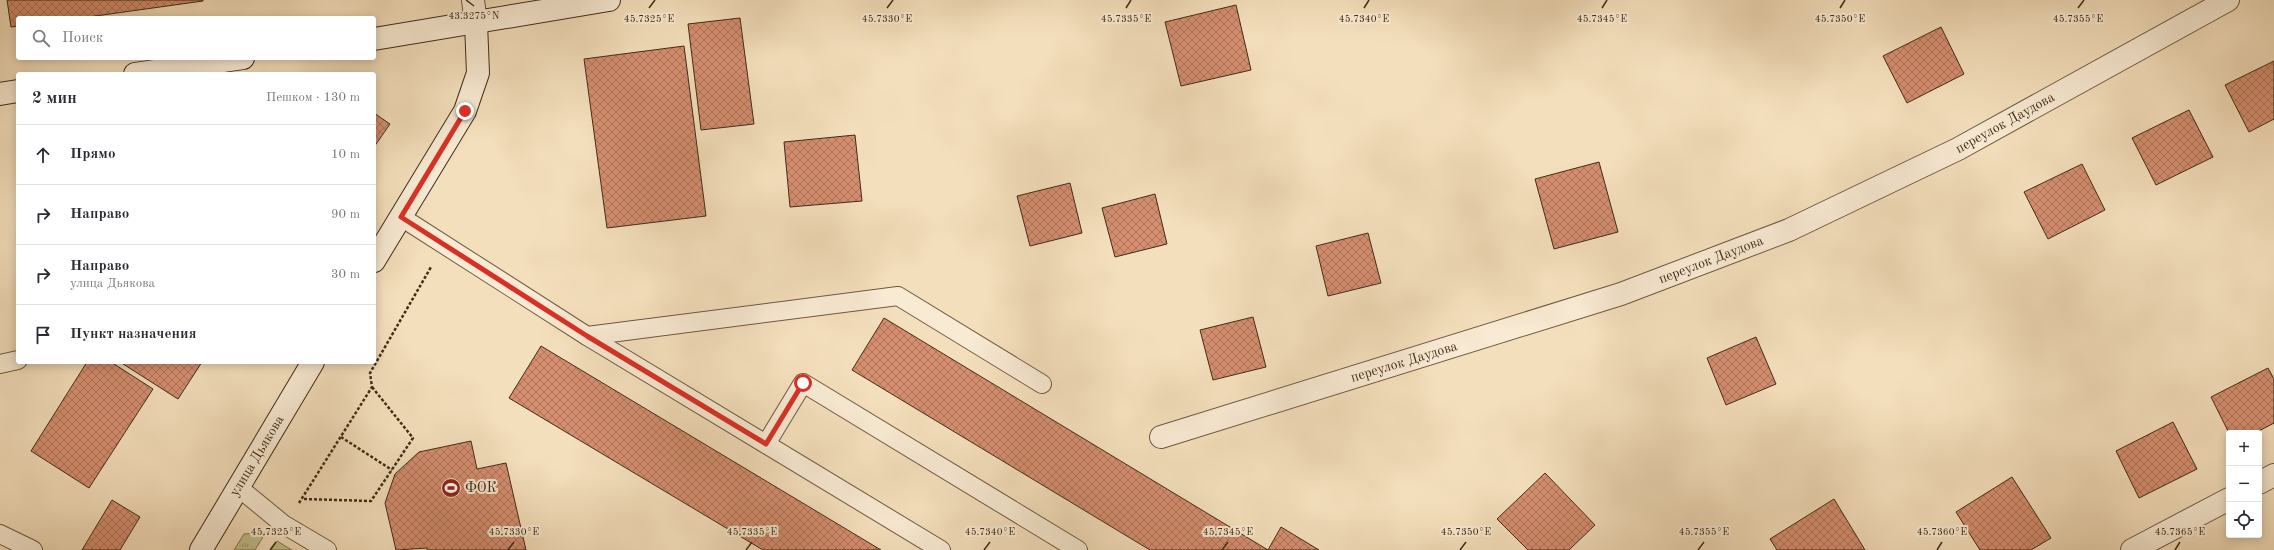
<!DOCTYPE html>
<html lang="ru">
<head>
<meta charset="utf-8">
<style>
	:root { --surface:#fff; --page:#f7f7f7; --text:#2b2b33; --muted:#7c7c81; --line:#e1e1e2 }
	body { margin:0; font-family:"Old Standard TT",serif; background:var(--page); color:var(--text) }
	.controls { position:absolute; right:12px; bottom:12px; display:grid; overflow:hidden; border-radius:4px; box-shadow:0 2px 10px #0003 }
	.controls button { width:36px; height:36px; display:grid; place-items:center; padding:0; border:0; border-bottom:1px solid var(--line); background:var(--surface); color:var(--text); font:20px sans-serif }
	.stop { position:absolute; width:12px; height:12px; margin:-9px; border:3px solid #d93025; border-radius:50%; background:#fff }
	.stop.end { background:#d93025; border-color:#fff; box-shadow:0 1px 4px #0008 }
	.list { margin:0; padding:0; list-style:none }
	h2 { display:flex; justify-content:space-between; align-items:center; height:52px; margin:0; padding:0 16px; font-size:17px }
	h2 small { font-size:13px; font-weight:400; color:var(--muted) }
	.list li { display:grid; grid-template-columns:26px 1fr auto; gap:12px; align-items:center; box-sizing:border-box; height:60px; padding:0 16px; border-top:1px solid var(--line) }
	.list b { display:block; font-size:15px; white-space:nowrap }
	.list p { margin:0; font-size:13px; white-space:nowrap; color:var(--muted) }
	.list em { font-size:13px; font-style:normal; color:var(--muted) }
	.icon { flex:none; width:22px; height:22px; fill:none; stroke:currentColor; stroke-width:2; stroke-linecap:round; stroke-linejoin:round }
	.map { position:relative; flex:none; width:2274px; height:550px; overflow:hidden }
	.search { position:absolute; background:var(--surface); box-shadow:0 2px 10px #0003; left:16px; top:16px; width:360px; height:44px; display:flex; align-items:center; gap:10px; box-sizing:border-box; padding:0 14px; border-radius:4px; color:var(--muted); font-size:15px }
	.panel { position:absolute; background:var(--surface); box-shadow:0 2px 10px #0003; left:16px; top:72px; width:360px; height:292px; border-radius:4px }
	.map>svg:first-child { display:block }
	.grass { fill:url(#grass-tufts); stroke:#827651 }
	.building { fill:url(#building-cross-hatch); stroke:#412c16 }
	.lines { fill:none; stroke-linecap:round; stroke-linejoin:round }
	.lane-casing { stroke:#6e5940; stroke-width:20 }
	.street-casing { stroke:#6e5940; stroke-width:24 }
	.secondary-casing { stroke:#412c16; stroke-width:24 }
	.path { stroke:#412c16; stroke-width:2.5; stroke-dasharray:3 2; stroke-linecap:butt }
	.lane { stroke:#f8ead3; stroke-width:18 }
	.street { stroke:#f8ead3; stroke-width:22 }
	.secondary { stroke:#f8ead3; stroke-width:22 }
	.route { stroke:#d93025; stroke-width:5 }
	.ticks { fill:none; stroke:#412c16; stroke-width:1.5 }
	.labels { text-anchor:middle; dominant-baseline:central; stroke-width:4; stroke-linejoin:round; paint-order:stroke }
	.street-label { font-size:14px; fill:#412c16; stroke:#f8ead3 }
	.poi-label { font-size:14px; fill:#412c16; stroke:#f8ead3; text-anchor:start }
	.ticks-label { font-size:10px; text-anchor:middle; fill:#412c16; stroke:#f8ead3; stroke-width:4; stroke-linejoin:round; paint-order:stroke }
</style>
</head>
<body>
<div class="map">
<svg width="2274" height="550" viewBox="0 0 2274 550">
	<defs>
		<pattern id="grass-tufts" width="24" height="20" patternUnits="userSpaceOnUse"><rect width="24" height="20" fill="#c3c08c"/><path d="M3 7l-1-3M5 7V3M7 7l1-3M15 17l-1-3M17 17v-4M19 17l1-3" fill="none" stroke="#a09c71"/></pattern>
		<pattern id="building-cross-hatch" width="8" height="8" patternUnits="userSpaceOnUse"><rect width="8" height="8" fill="#d58e70"/><path d="M0 0l8 8M0 8l8-8" fill="none" stroke="#ae745b"/></pattern>
	</defs>
	<rect width="100%" height="100%" fill="#f4dfbc"/>
	<filter id="stains"><feTurbulence type="fractalNoise" baseFrequency=".005" numOctaves="4"/><feColorMatrix values="0 0 0 0 .2 0 0 0 0 .09 0 0 0 0 .02 0 0 0 .5 -.17"/></filter>
	<radialGradient id="worn" r=".72"><stop offset=".6" stop-color="#630" stop-opacity="0"/><stop offset="1" stop-color="#630" stop-opacity=".3"/></radialGradient>
	<!-- grass -->
	<g class="grass">
		<path d="M 266,532 L 255,550 L 234,550 L 244,534 Z"/>
		<path d="M 277,541 L 292,550 L 271,550 Z"/>
	</g>
	<!-- building -->
	<g class="building">
		<path d="M 7,0 L 203,0 L 203,1 L 81,18 L 18,18 L 18,26 L 11,27 Z"/>
		<path d="M 1236,5 L 1251,70 L 1181,86 L 1165,22 Z"/>
		<path d="M 740,18 L 754,124 L 701,130 L 688,24 Z"/>
		<path d="M 1941,27 L 1964,74 L 1907,103 L 1883,56 Z"/>
		<path d="M 684,46 L 706,216 L 607,228 L 584,59 Z"/>
		<path d="M 2274,61 L 2274,119 L 2249,132 L 2225,85 Z"/>
		<path d="M 2189,110 L 2213,157 L 2156,185 L 2132,138 Z"/>
		<path d="M 374,113 L 390,124 L 374,147 Z"/>
		<path d="M 855,135 L 862,201 L 790,207 L 784,142 Z"/>
		<path d="M 1599,162 L 1618,232 L 1554,249 L 1535,179 Z"/>
		<path d="M 2082,164 L 2105,210 L 2048,239 L 2024,192 Z"/>
		<path d="M 1070,183 L 1082,233 L 1030,246 L 1017,196 Z"/>
		<path d="M 1155,194 L 1167,244 L 1115,257 L 1102,208 Z"/>
		<path d="M 1368,233 L 1381,283 L 1328,296 L 1316,246 Z"/>
		<path d="M 1253,317 L 1266,367 L 1213,380 L 1200,330 Z"/>
		<path d="M 884,318 L 1268,550 L 1150,550 L 852,370 Z"/>
		<path d="M 1756,337 L 1776,384 L 1726,405 L 1707,358 Z"/>
		<path d="M 541,346 L 881,550 L 763,550 L 509,398 Z"/>
		<path d="M 87,362 L 111,362 L 153,389 L 89,488 L 31,451 Z"/>
		<path d="M 120,362 L 202,362 L 178,399 Z"/>
		<path d="M 2268,368 L 2274,379 L 2274,423 L 2255,433 L 2229,433 L 2211,397 Z"/>
		<path d="M 2173,422 L 2197,469 L 2139,498 L 2116,451 Z"/>
		<path d="M 471,441 L 477,469 L 506,463 L 526,550 L 427,550 L 427,548 L 396,550 L 385,503 L 395,474 L 419,452 Z"/>
		<path d="M 1545,473 L 1595,525 L 1569,550 L 1528,550 L 1497,519 Z"/>
		<path d="M 2012,477 L 2051,538 L 2031,550 L 1980,550 L 1956,512 Z"/>
		<path d="M 1834,499 L 1865,550 L 1777,550 L 1770,539 Z"/>
		<path d="M 112,500 L 140,517 L 120,550 L 82,550 Z"/>
		<path d="M 1281,527 L 1319,550 L 1268,550 Z"/>
	</g>
	<g class="lines">
		<!-- lane casing -->
		<g class="lane-casing">
			<g id="lane">
				<path d="M 401,217 L 587,336 L 941,550"/>
				<path d="M 587,336 L 898,296 L 1042,384"/>
				<path d="M 0,364 L 18,360"/>
				<path d="M 766,444 L 803,383 L 1078,550"/>
				<path d="M 238,487 L 283,524 L 327,550"/>
				<path d="M 0,534 L 33,550"/>
			</g>
		</g>
		<!-- street casing -->
		<g class="street-casing">
			<g id="street">
				<path d="M 473,0 L 476,23"/>
				<path d="M 1161,437 L 1621,294 L 1789,230 L 1958,149 L 2228,0"/>
				<path d="M 2259,483 L 2274,475"/>
				<path d="M 2132,550 L 2229,499"/>
			</g>
		</g>
		<!-- secondary casing -->
		<g class="secondary-casing">
			<g id="secondary">
				<path d="M 374,39 L 609,0"/>
				<path d="M 135,74 L 243,58"/>
				<path d="M 0,94 L 18,91"/>
				<path d="M 374,261 L 465,111 L 478,73 L 476,23"/>
				<path d="M 201,550 L 313,362"/>
			</g>
		</g>
		<!-- path -->
		<g class="path">
			<path d="M 341,437 L 392,470"/>
			<path d="M 304,499 L 371,501 L 413,438 L 372,387"/>
			<path d="M 299,503 L 372,387 L 370,373 L 431,267"/>
		</g>
		<!-- lane -->
		<use href="#lane" class="lane"/>
		<!-- street -->
		<use href="#street" class="street"/>
		<!-- secondary -->
		<use href="#secondary" class="secondary"/>
	</g>
	<g class="lines">
		<!-- route -->
		<path class="route" d="M 465,111 L 401,217 L 587,336 L 766,444 L 803,383"/>
	</g>
	<!-- ticks -->
	<path class="ticks" d="M 466,0 L 474,6M 649,8 L 655,0M 887,8 L 893,0M 1126,8 L 1131,0M 1364,8 L 1369,0M 1602,8 L 1607,0M 1840,8 L 1845,0M 2078,8 L 2084,0M 270,550 L 276,542M 508,550 L 514,542M 746,550 L 752,542M 984,550 L 990,542M 1222,550 L 1228,542M 1460,550 L 1466,542M 1698,550 L 1704,542M 1937,550 L 1942,542M 2175,550 L 2180,542"/>
	<!-- icons -->
	<defs>
		<g id="stadium-disc" transform="scale(1)"><circle r="9.5" fill="#8f2418" stroke="#f8ead3"/><path d="M0-5a6.5 5 0 1 0 0 10a6.5 5 0 1 0 0-10ZM-3.5-1.8h7v3.6h-7Z" fill="#fff"/></g>
	</defs>
	<g fill-rule="evenodd">
		<use href="#stadium-disc" x="451" y="488"/>
	</g>
	<g class="labels">
		<!-- street labels -->
		<g class="street-label">
			<text transform="translate(2005 123) rotate(-29)">переулок Даудова</text>
			<text transform="translate(1711 260) rotate(-21)">переулок Даудова</text>
			<text transform="translate(1404 362) rotate(-17)">переулок Даудова</text>
			<text transform="translate(257 456) rotate(-59)">улица Дьякова</text>
		</g>
		<!-- poi labels -->
		<g class="poi-label">
			<text x="465" y="488">ФОК</text>
		</g>
	</g>
	<g class="ticks-label">
		<text x="474" y="19">43.3275°N</text>
		<text x="649" y="22">45.7325°E</text>
		<text x="887" y="22">45.7330°E</text>
		<text x="1126" y="22">45.7335°E</text>
		<text x="1364" y="22">45.7340°E</text>
		<text x="1602" y="22">45.7345°E</text>
		<text x="1840" y="22">45.7350°E</text>
		<text x="2078" y="22">45.7355°E</text>
		<text x="276" y="535">45.7325°E</text>
		<text x="514" y="535">45.7330°E</text>
		<text x="752" y="535">45.7335°E</text>
		<text x="990" y="535">45.7340°E</text>
		<text x="1228" y="535">45.7345°E</text>
		<text x="1466" y="535">45.7350°E</text>
		<text x="1704" y="535">45.7355°E</text>
		<text x="1942" y="535">45.7360°E</text>
		<text x="2180" y="535">45.7365°E</text>
	</g>
	<rect width="100%" height="100%" filter="url(#stains)"/>
	<rect width="100%" height="100%" fill="url(#worn)"/>
</svg>
<div class="controls">
<button>+</button>
<button>−</button>
<button><svg class="icon" aria-label="locate" viewBox="0 0 24 24"><circle cx="12" cy="12" r="6"/><path d="M12 2v4M12 18v4M2 12h4M18 12h4"/></svg></button>
</div>
<div class="stop" style="left:803px;top:383px"></div>
<div class="stop end" style="left:465px;top:111px"></div>
<div class="search"><svg class="icon" aria-label="search" viewBox="0 0 24 24"><circle cx="10" cy="10" r="6"/><path d="M15 15l6 6"/></svg>Поиск</div>
<section class="panel">
<h2>2 мин<small>Пешком · 130 m</small></h2>
<ul class="list">
<li><svg class="icon" aria-label="ahead" viewBox="0 0 24 24"><path d="M12 20V5M6 11l6-6 6 6"/></svg><div><b>Прямо</b></div><em>10 m</em></li>
<li><svg class="icon" aria-label="right" viewBox="0 0 24 24"><path d="M7 20v-9h11M14 6l5 5-5 5"/></svg><div><b>Направо</b></div><em>90 m</em></li>
<li><svg class="icon" aria-label="right" viewBox="0 0 24 24"><path d="M7 20v-9h11M14 6l5 5-5 5"/></svg><div><b>Направо</b><p>улица Дьякова</p></div><em>30 m</em></li>
<li><svg class="icon" aria-label="arrive" viewBox="0 0 24 24"><path d="M6 21V4h12l-3 4 3 4H6"/></svg><div><b>Пункт назначения</b></div></li>
</ul>
</section>
</div>
</body>
</html>
